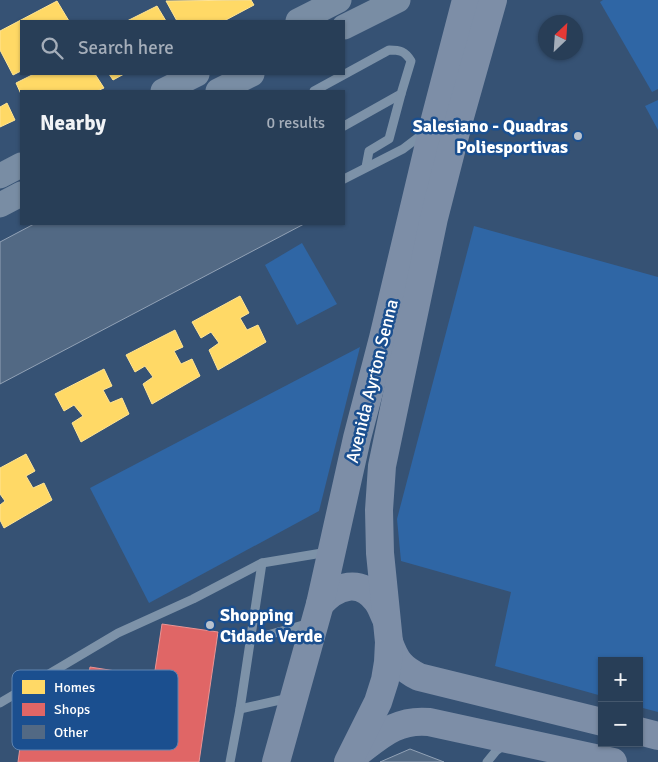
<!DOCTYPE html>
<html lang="en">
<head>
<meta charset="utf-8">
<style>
	:root { --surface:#283e57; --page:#344961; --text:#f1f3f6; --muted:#a5aeba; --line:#44576d }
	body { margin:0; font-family:Signika,sans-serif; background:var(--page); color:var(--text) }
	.controls { position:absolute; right:15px; bottom:15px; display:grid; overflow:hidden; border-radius:0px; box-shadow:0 1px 4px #0004 }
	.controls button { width:45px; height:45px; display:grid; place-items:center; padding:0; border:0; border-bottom:1px solid var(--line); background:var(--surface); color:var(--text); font:25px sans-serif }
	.compass { position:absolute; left:538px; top:15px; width:45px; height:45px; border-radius:50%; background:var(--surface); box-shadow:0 1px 4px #0004; rotate:25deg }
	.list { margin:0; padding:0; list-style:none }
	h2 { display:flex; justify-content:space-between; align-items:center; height:65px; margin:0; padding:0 20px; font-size:21px }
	h2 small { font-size:16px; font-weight:400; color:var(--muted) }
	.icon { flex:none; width:28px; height:28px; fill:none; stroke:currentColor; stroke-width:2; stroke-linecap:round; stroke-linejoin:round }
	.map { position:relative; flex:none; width:658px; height:762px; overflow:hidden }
	.search { position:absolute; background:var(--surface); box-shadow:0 1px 4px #0004; left:20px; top:20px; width:325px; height:55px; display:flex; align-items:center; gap:12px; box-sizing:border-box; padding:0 18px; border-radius:0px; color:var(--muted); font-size:19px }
	.panel { position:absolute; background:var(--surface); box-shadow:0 1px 4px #0004; left:20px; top:90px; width:325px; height:135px; border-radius:0px }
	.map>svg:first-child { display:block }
	.green { fill:#2f66a5 }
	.homes { fill:#ffd966; stroke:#ffe494 }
	.shops { fill:#e06666; stroke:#e99494 }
	.building { fill:#526984; stroke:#92a2b6 }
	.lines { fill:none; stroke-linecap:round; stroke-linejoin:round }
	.lane { stroke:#7d92a8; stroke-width:9 }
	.secondary { stroke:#798da4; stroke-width:25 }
	.primary { stroke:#7d8ea7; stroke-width:28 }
	.poi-dot { fill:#b9c2ce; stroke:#1b4f8f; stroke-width:2 }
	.labels { text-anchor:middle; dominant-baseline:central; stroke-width:5; stroke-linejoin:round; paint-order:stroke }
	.poi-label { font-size:18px; font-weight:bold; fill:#fff; stroke:#1b4f8f; text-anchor:end }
	.street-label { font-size:18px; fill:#fff; stroke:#1b4f8f }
	.key { fill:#1b4f8f; stroke:#5f84b1; stroke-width:1 }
	.key-label { font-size:14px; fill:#fff }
</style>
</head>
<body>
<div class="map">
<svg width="658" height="762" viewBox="0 0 658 762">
	<rect width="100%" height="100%" fill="#365274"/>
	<!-- green -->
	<g class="green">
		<path d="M 603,0 L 658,0 L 658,89 L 652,92 L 600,2 Z"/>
		<path d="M 658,100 L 658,130 L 645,106 Z"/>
		<path d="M 474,226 L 658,277 L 658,712 L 639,707 L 639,661 L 602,661 L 602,696 L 495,666 L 511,592 L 401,561 L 397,519 Z"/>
		<path d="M 302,243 L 337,304 L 297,325 L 265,265 Z"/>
		<path d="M 360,347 L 319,511 L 149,603 L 90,488 Z"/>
	</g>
	<!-- homes -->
	<g class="homes">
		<path d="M 251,0 L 254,5 L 224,21 L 177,21 L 166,1 Z"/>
		<path d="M 57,1 L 69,21 L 21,21 L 21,71 L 13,75 L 0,50 L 0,31 Z"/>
		<path d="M 157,6 L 166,21 L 127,21 Z"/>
		<path d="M 34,74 L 95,74 L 104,88 L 97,91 L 21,91 L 21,94 L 16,83 Z"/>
		<path d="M 109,74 L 124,74 L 113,80 Z"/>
		<path d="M 7,103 L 15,120 L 0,127 L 0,107 Z"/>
		<path d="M 240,296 L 249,313 L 240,318 L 247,330 L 258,325 L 266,342 L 218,370 L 209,350 L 219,343 L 211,332 L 201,338 L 192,322 Z"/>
		<path d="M 175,330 L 183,347 L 174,351 L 181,364 L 192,359 L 200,376 L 152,404 L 143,384 L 153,377 L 145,366 L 135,372 L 126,355 Z"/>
		<path d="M 104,369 L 112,386 L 103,390 L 110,403 L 122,398 L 129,414 L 81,442 L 72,423 L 83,416 L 74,405 L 64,411 L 55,394 Z"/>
		<path d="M 26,454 L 35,471 L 26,476 L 33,488 L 44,483 L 52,500 L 4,528 L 0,520 L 0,505 L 5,501 L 0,494 L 0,468 Z"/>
	</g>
	<!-- shops -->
	<path class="shops" d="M 162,624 L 218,632 L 199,762 L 18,762 L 25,711 L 82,720 L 90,667 L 154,677 Z"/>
	<!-- building -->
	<g class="building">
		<path d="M 34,224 L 304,224 L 0,384 L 0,242 Z"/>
		<path d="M 410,749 L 444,762 L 380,762 Z"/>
	</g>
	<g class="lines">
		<!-- lane -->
		<g class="lane">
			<path d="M 314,91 L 389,50 C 400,50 405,51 411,61 L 401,94 L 344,126"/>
			<path d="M 366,167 L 369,151 L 389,139 L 401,94"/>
			<path d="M 344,179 L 403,149 L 424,133"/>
			<path d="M 250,640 L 310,623"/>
			<path d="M 0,703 L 118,633 L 193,599 L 262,563 L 328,552"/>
			<path d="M 240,709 L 289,698"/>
			<path d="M 230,762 L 240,709 L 262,563"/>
			<path d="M 487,762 L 496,751 L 504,745"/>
		</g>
		<!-- secondary -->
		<g class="secondary">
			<path d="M 298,21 L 339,0"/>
			<path d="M 344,27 L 398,0"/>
			<path d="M 163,91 L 197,74"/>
			<path d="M 218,91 L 252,74"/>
			<path d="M 0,176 L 21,165"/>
			<path d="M 0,205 L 21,194"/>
		</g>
		<!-- primary -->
		<g class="primary">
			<path d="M 320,604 C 337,585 360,578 377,601 C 381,606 383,613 386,619"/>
			<path d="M 389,642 C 396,661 401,668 419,677 L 602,722"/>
			<path d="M 639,731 L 658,736"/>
			<path d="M 356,754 C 380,736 396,719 429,722 L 613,762"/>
			<path d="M 276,762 L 320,604 L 357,438 L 383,338 L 435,119 L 466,0"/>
			<path d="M 348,762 L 378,702 L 385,680 L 388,662 L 389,642 L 380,553 L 379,510 L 382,466 L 434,218 L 458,124 L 493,0"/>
		</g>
	</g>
	<!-- markers -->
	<g class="poi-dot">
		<circle cx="578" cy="136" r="5"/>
		<circle cx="210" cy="625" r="5"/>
	</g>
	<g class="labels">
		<!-- poi labels -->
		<g class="poi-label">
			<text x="568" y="126">Salesiano - Quadras<tspan x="568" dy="21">Poliesportivas</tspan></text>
			<text x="220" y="615" text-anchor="start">Shopping<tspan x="220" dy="21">Cidade Verde</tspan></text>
		</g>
		<!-- street labels -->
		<g class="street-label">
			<text transform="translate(372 381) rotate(-76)">Avenida Ayrton Senna</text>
		</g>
	</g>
	<!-- legend -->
	<rect x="12" y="670" width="166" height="80" rx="8" class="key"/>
	<rect x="22" y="680" width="23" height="14" fill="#ffd966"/>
	<rect x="22" y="703" width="23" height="13" fill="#e06666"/>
	<rect x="22" y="725" width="23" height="14" fill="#526984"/>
	<g class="key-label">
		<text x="54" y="692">Homes</text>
		<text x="54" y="714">Shops</text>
		<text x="54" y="737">Other</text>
	</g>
</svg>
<div class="controls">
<button>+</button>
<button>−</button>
</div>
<svg class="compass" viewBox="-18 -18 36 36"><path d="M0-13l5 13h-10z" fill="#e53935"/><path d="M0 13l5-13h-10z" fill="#a5aeba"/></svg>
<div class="search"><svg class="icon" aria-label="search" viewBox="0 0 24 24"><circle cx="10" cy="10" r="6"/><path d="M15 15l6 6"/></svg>Search here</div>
<section class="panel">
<h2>Nearby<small>0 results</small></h2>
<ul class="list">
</ul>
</section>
</div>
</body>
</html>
